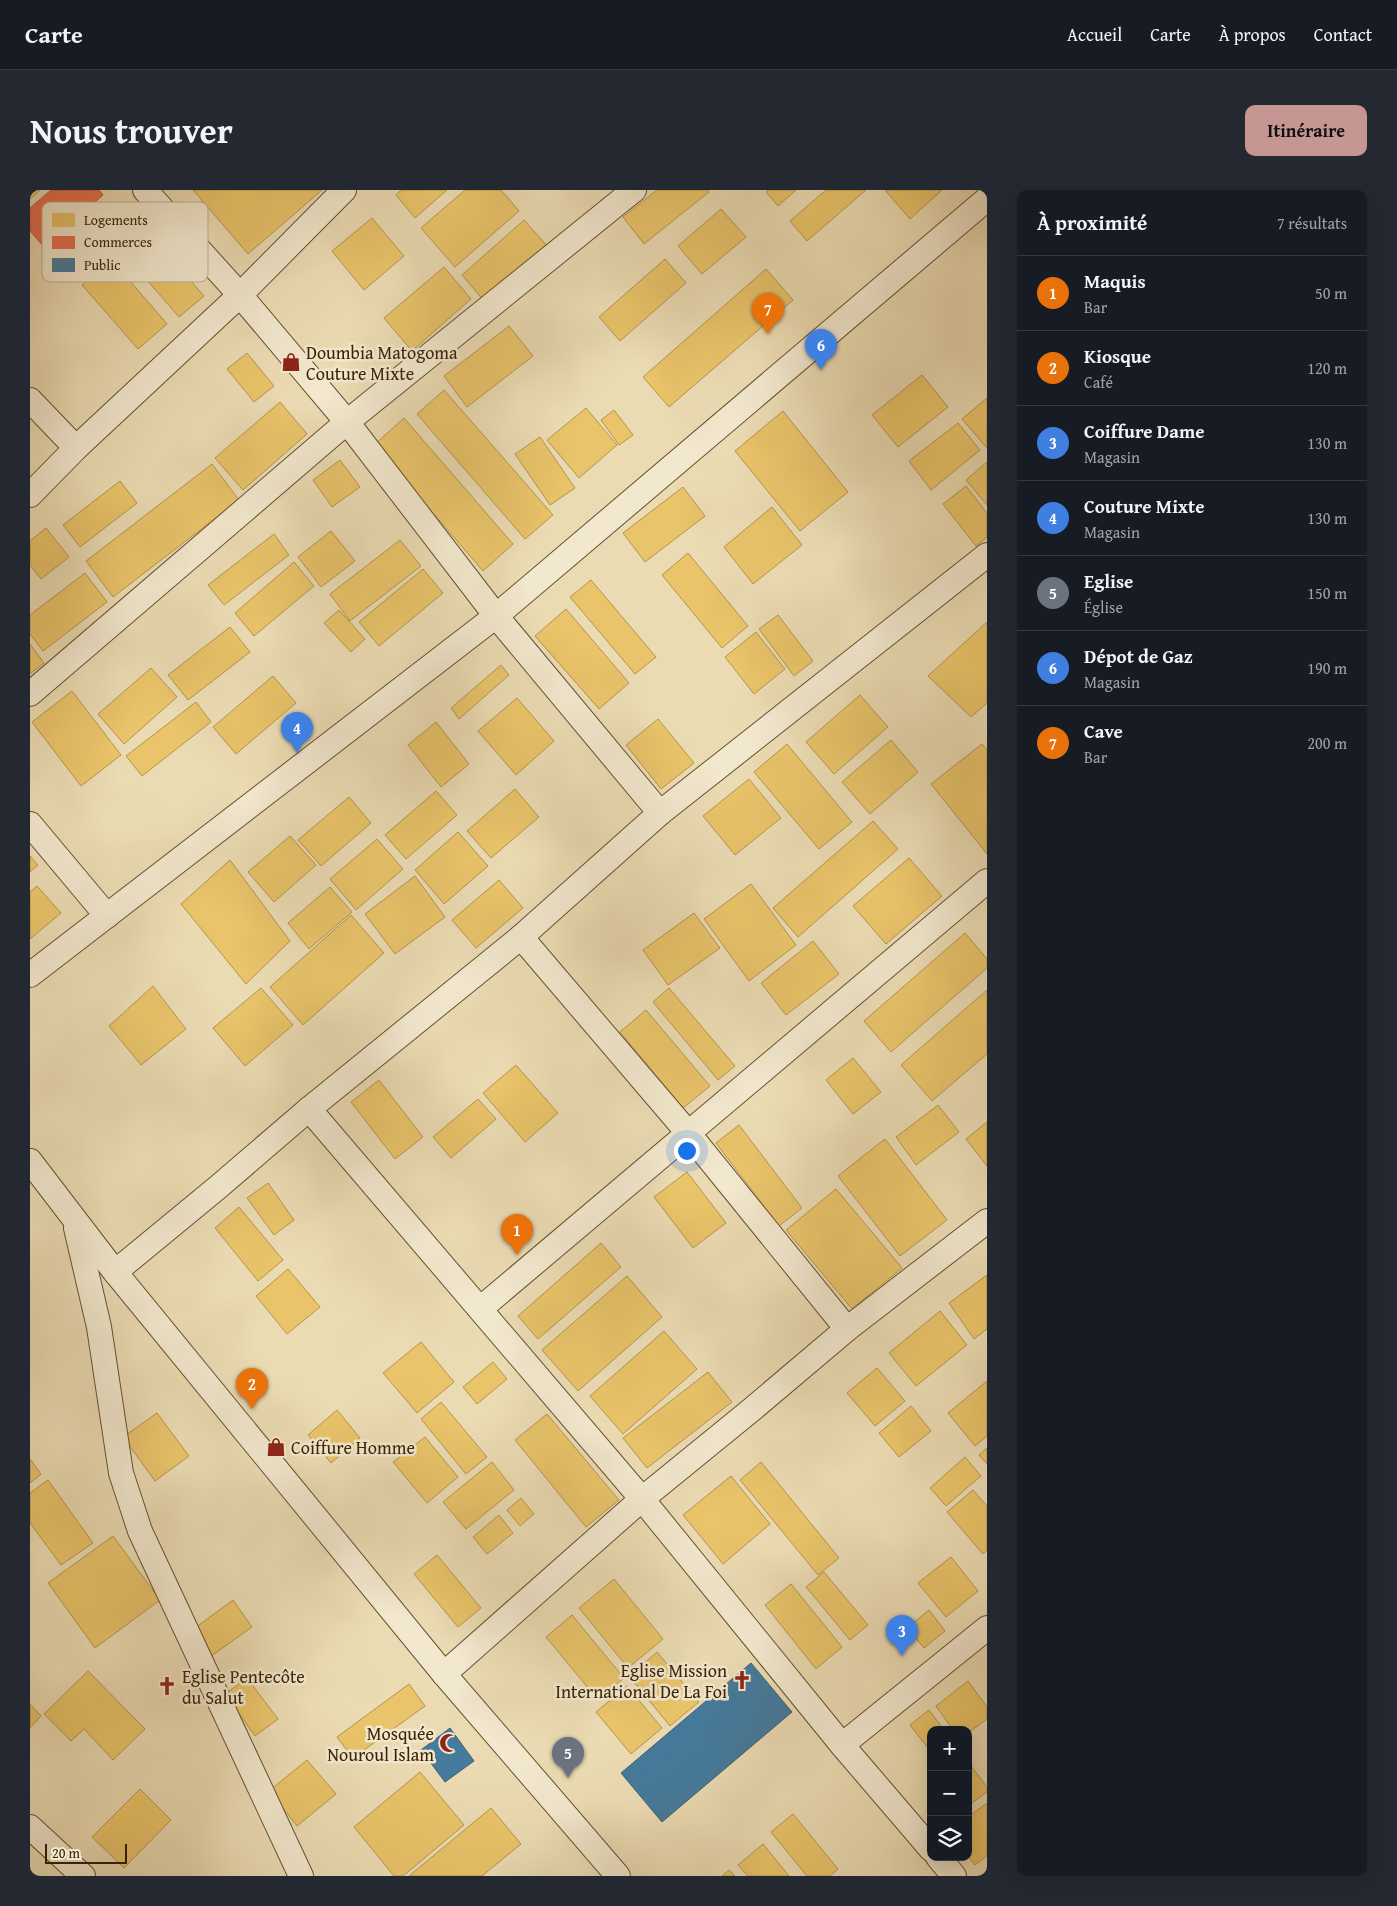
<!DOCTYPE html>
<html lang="fr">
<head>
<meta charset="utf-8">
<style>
	:root { --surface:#171b24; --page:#242831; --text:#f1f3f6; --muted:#9ea1a6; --line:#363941; --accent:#c59692 }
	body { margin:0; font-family:"Gentium Book Plus",serif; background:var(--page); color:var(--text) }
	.controls { position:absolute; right:15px; bottom:15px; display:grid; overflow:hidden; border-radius:10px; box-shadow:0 5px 20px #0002 }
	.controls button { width:45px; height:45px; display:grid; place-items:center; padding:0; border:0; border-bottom:1px solid var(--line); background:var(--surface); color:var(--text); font:25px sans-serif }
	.scale { position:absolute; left:15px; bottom:12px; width:82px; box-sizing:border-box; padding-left:5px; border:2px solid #3a2305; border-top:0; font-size:14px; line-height:18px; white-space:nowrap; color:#3a2305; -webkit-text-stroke:4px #f2e8ce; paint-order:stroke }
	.you { position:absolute; left:656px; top:960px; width:18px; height:18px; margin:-12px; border:4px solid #fff; border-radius:50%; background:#1a73e8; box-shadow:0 0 0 8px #1a73e833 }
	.badge { display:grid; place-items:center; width:32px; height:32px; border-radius:50%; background:var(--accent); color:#fff; font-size:16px; font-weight:700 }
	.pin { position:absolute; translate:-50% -41px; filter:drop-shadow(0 1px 2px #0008) }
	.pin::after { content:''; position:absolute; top:26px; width:18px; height:15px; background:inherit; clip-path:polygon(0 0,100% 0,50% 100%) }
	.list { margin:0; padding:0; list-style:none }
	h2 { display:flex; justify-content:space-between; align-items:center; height:65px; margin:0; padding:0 20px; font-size:21px }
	h2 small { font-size:16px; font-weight:400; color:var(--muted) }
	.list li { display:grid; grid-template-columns:32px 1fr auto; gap:15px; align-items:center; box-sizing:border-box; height:75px; padding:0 20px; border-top:1px solid var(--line) }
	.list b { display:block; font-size:19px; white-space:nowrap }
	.list p { margin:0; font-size:16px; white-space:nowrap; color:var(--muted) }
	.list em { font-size:16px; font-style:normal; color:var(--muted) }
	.icon { flex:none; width:28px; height:28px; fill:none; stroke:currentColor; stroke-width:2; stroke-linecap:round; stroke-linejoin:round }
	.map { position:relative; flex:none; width:957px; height:1686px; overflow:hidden; border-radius:10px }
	header { display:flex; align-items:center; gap:30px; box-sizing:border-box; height:70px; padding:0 25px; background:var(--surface); border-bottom:1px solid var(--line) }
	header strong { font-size:24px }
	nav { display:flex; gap:28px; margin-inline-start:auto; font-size:18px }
	.intro { display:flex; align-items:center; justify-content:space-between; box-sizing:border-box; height:120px; padding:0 30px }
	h1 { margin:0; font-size:35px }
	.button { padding:12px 22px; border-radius:10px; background:var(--accent); color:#111; font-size:18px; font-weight:700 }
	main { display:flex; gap:30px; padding:0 30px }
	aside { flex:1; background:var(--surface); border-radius:10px; box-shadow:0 5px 20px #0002 }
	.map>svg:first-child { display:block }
	.homes { fill:#e9c46a; stroke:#b4944c }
	.shops { fill:#e76f51; stroke:#b3583a }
	.public { fill:#457b9d; stroke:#42616f }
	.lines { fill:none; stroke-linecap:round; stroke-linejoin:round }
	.street-casing { stroke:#665130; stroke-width:26 }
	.street { stroke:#f2e8ce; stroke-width:24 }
	.labels { text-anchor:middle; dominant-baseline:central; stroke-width:5; stroke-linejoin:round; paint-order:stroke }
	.poi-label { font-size:18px; fill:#3a2305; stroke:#f2e8ce; text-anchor:start }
	.key { fill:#f2e8ce; stroke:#bbad92; stroke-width:1 }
	.key-label { font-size:14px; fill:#3a2305 }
</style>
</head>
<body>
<header>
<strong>Carte</strong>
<nav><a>Accueil</a><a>Carte</a><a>À propos</a><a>Contact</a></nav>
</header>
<div class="intro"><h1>Nous trouver</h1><a class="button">Itinéraire</a></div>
<main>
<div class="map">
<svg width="957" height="1686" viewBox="0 0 957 1686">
	<rect width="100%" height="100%" fill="#ebdbb3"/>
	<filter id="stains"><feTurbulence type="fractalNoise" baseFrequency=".004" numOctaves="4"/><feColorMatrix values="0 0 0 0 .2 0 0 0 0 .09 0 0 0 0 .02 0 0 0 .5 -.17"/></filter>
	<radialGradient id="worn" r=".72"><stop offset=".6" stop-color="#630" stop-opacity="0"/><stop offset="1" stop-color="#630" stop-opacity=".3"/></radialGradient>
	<!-- homes -->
	<g class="homes">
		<path d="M 0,0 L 10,0 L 0,9 Z"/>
		<path d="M 163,0 L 292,0 L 218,64 Z"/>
		<path d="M 371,0 L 417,0 L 385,28 L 366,5 Z"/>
		<path d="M 435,0 L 471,0 L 489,21 L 425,77 L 391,38 Z"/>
		<path d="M 627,0 L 678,0 L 679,2 L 614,54 L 593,27 Z"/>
		<path d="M 738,0 L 766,0 L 748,16 L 736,2 Z"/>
		<path d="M 796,0 L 836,0 L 777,51 L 760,31 Z"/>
		<path d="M 855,0 L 912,0 L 880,29 Z"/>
		<path d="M 691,19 L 716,47 L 672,84 L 648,56 Z"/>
		<path d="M 342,28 L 374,66 L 334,100 L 302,61 Z"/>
		<path d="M 494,30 L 518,57 L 455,112 L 432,85 Z"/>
		<path d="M 114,38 L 174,106 L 149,127 L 90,59 Z"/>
		<path d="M 81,69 L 137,134 L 108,159 L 52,95 Z"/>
		<path d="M 635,69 L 656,93 L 590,151 L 569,127 Z"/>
		<path d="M 414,77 L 441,109 L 382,161 L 354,128 Z"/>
		<path d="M 736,79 L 763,110 L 639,217 L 613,187 Z"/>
		<path d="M 479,136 L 503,166 L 437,217 L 414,186 Z"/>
		<path d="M 217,163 L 244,196 L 224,212 L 197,179 Z"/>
		<path d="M 892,185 L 918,217 L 868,257 L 842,225 Z"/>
		<path d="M 414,200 L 523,325 L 495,349 L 387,224 Z"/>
		<path d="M 957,208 L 957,258 L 932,229 Z"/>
		<path d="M 250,212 L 277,244 L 213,300 L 185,268 Z"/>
		<path d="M 556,218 L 587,255 L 549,288 L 517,250 Z"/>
		<path d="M 584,220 L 603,245 L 589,255 L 571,230 Z"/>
		<path d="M 753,221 L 818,302 L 770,341 L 705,261 Z"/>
		<path d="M 374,228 L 483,354 L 453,381 L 344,255 Z"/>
		<path d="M 928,233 L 950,260 L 901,300 L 879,271 Z"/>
		<path d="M 510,247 L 545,298 L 520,315 L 485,264 Z"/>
		<path d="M 310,270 L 330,297 L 302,317 L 283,290 Z"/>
		<path d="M 957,272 L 957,315 L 936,290 Z"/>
		<path d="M 182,274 L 209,310 L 83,407 L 56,371 Z"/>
		<path d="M 90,291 L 107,313 L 50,357 L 33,335 Z"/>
		<path d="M 936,296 L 957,323 L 957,347 L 946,356 L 913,314 Z"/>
		<path d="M 653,297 L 675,326 L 615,372 L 593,343 Z"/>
		<path d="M 742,317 L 772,355 L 723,394 L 694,357 Z"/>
		<path d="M 16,338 L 39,367 L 11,389 L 0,375 L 0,351 Z"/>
		<path d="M 301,341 L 325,371 L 291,397 L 268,367 Z"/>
		<path d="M 244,344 L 259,365 L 194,415 L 178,395 Z"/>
		<path d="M 370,350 L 391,376 L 320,431 L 300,404 Z"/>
		<path d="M 658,363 L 718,436 L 692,458 L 632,385 Z"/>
		<path d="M 264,372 L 284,396 L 224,446 L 205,423 Z"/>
		<path d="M 393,379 L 413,403 L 349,456 L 329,432 Z"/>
		<path d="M 55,383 L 77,412 L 13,461 L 0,444 L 0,425 Z"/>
		<path d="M 561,390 L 626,467 L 605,484 L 540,407 Z"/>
		<path d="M 536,419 L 599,493 L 569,519 L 505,446 Z"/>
		<path d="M 309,420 L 335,449 L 321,462 L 294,433 Z"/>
		<path d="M 748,425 L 783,471 L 764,486 L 729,439 Z"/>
		<path d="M 957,432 L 957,513 L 941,527 L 898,486 Z"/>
		<path d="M 200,437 L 220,462 L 158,510 L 138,485 Z"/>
		<path d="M 726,442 L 755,479 L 724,504 L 695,467 Z"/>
		<path d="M 0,454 L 14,473 L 0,484 Z"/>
		<path d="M 471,475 L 479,485 L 429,529 L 421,518 Z"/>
		<path d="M 121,478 L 147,507 L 94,554 L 68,524 Z"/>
		<path d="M 243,486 L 266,513 L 206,564 L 183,537 Z"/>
		<path d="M 42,501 L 91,565 L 51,596 L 2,532 Z"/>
		<path d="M 830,505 L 858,537 L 804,584 L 776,552 Z"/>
		<path d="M 487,508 L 524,551 L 486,585 L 448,541 Z"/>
		<path d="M 166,512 L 181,532 L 112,586 L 96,566 Z"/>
		<path d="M 628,529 L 664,573 L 631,599 L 596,555 Z"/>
		<path d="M 406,532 L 439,574 L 411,597 L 378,555 Z"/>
		<path d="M 861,550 L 888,582 L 840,624 L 812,592 Z"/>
		<path d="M 757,554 L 822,632 L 789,659 L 724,582 Z"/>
		<path d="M 952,554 L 957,560 L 957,664 L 901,594 Z"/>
		<path d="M 719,589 L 751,628 L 705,665 L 673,626 Z"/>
		<path d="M 485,599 L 509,627 L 461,668 L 437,641 Z"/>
		<path d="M 406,601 L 427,625 L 376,669 L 355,645 Z"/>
		<path d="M 319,607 L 341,633 L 291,676 L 268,650 Z"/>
		<path d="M 843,631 L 868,659 L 768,747 L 743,718 Z"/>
		<path d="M 428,642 L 458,676 L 414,714 L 385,680 Z"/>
		<path d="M 260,646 L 286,675 L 244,712 L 218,682 Z"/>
		<path d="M 347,649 L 373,679 L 326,720 L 300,689 Z"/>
		<path d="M 0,666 L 8,675 L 0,682 Z"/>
		<path d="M 879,668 L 912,706 L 856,754 L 823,716 Z"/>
		<path d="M 200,670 L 260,751 L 216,794 L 151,714 Z"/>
		<path d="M 385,686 L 415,727 L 365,764 L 335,724 Z"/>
		<path d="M 469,690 L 493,718 L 446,758 L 422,730 Z"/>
		<path d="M 721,694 L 766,755 L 719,791 L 674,729 Z"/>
		<path d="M 7,696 L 31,723 L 0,749 L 0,702 Z"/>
		<path d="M 300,697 L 322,722 L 279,759 L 258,733 Z"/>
		<path d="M 664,723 L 690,758 L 638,795 L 613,760 Z"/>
		<path d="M 321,725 L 354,763 L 273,835 L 240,797 Z"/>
		<path d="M 935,743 L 957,769 L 957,778 L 861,862 L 834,831 Z"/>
		<path d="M 783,751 L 809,784 L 756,825 L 731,793 Z"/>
		<path d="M 123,796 L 156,839 L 111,875 L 79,836 Z"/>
		<path d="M 231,798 L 263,835 L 215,876 L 183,838 Z"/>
		<path d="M 639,798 L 705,876 L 688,890 L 623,812 Z"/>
		<path d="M 957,800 L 957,864 L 902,911 L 871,875 Z"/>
		<path d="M 616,820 L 680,896 L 653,918 L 590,842 Z"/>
		<path d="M 823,868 L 851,902 L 823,924 L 796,890 Z"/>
		<path d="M 486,875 L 528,923 L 495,952 L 453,903 Z"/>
		<path d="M 349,890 L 393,947 L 365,969 L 321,912 Z"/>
		<path d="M 448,909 L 466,929 L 421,968 L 403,947 Z"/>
		<path d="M 908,915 L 929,942 L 886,975 L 866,947 Z"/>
		<path d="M 957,932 L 957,976 L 936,949 Z"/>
		<path d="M 709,935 L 772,1018 L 749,1036 L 686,953 Z"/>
		<path d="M 855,949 L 917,1030 L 870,1066 L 808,986 Z"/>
		<path d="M 657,982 L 696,1033 L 663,1058 L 624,1007 Z"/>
		<path d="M 238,993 L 264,1030 L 244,1045 L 217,1008 Z"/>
		<path d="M 806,999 L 872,1078 L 822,1119 L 756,1040 Z"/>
		<path d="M 209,1017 L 253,1070 L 228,1091 L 185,1038 Z"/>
		<path d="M 571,1053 L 591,1077 L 508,1149 L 488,1126 Z"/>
		<path d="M 258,1079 L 290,1117 L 257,1144 L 226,1106 Z"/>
		<path d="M 957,1085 L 957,1139 L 944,1149 L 919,1113 Z"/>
		<path d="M 597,1086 L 632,1127 L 548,1201 L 512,1160 Z"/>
		<path d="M 910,1121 L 937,1155 L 886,1196 L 859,1163 Z"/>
		<path d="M 634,1141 L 667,1179 L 593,1244 L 560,1206 Z"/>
		<path d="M 391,1152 L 424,1192 L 387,1223 L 353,1183 Z"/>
		<path d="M 463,1172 L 477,1189 L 447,1214 L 433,1197 Z"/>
		<path d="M 847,1178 L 875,1211 L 845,1236 L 817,1203 Z"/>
		<path d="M 678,1182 L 702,1212 L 617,1278 L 593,1248 Z"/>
		<path d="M 957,1191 L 957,1246 L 945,1256 L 918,1223 Z"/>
		<path d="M 411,1212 L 457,1267 L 436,1284 L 391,1229 Z"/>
		<path d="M 881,1216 L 901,1241 L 869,1267 L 849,1243 Z"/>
		<path d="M 307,1220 L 330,1248 L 301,1273 L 278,1245 Z"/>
		<path d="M 127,1223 L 159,1266 L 125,1291 L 93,1247 Z"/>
		<path d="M 517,1224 L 589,1310 L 556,1337 L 485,1250 Z"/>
		<path d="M 395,1247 L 428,1287 L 397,1313 L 363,1272 Z"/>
		<path d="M 957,1258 L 957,1274 L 949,1265 Z"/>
		<path d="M 935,1267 L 951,1286 L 916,1316 L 900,1298 Z"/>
		<path d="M 0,1269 L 11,1284 L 0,1293 Z"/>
		<path d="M 462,1272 L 484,1300 L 436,1339 L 413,1312 Z"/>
		<path d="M 731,1272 L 809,1368 L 788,1385 L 710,1290 Z"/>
		<path d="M 701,1286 L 740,1334 L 693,1374 L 653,1325 Z"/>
		<path d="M 18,1290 L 63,1353 L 31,1375 L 0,1333 L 0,1303 Z"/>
		<path d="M 943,1300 L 957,1316 L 957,1360 L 953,1364 L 917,1322 Z"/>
		<path d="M 491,1308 L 504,1324 L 490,1336 L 477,1320 Z"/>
		<path d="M 469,1325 L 483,1343 L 457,1364 L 443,1347 Z"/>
		<path d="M 83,1346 L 130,1410 L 65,1458 L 18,1393 Z"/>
		<path d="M 407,1365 L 451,1418 L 428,1437 L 384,1384 Z"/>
		<path d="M 921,1367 L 948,1401 L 916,1427 L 888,1393 Z"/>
		<path d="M 794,1382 L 838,1435 L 820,1450 L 776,1397 Z"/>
		<path d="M 584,1389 L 633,1449 L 598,1478 L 549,1418 Z"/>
		<path d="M 761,1394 L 812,1457 L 786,1479 L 735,1415 Z"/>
		<path d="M 203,1410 L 222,1437 L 180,1467 L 161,1441 Z"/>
		<path d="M 899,1420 L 915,1441 L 894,1458 L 877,1438 Z"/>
		<path d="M 542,1425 L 594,1488 L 568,1510 L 516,1447 Z"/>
		<path d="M 627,1462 L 669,1512 L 640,1536 L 599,1486 Z"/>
		<path d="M 58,1481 L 115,1539 L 83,1570 L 54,1539 L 41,1551 L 14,1524 Z"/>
		<path d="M 217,1488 L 248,1529 L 225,1546 L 195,1504 Z"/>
		<path d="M 938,1491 L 957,1517 L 957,1529 L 938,1543 L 938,1540 L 923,1540 L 906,1516 Z"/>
		<path d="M 379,1494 L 395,1516 L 323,1568 L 307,1547 Z"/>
		<path d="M 597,1496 L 632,1538 L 601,1564 L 566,1522 Z"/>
		<path d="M 0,1514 L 11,1526 L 0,1538 Z"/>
		<path d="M 899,1520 L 914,1540 L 901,1540 L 901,1562 L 880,1535 Z"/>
		<path d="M 277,1570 L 306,1604 L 267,1636 L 239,1601 Z"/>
		<path d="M 938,1572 L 957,1597 L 957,1602 L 939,1615 Z"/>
		<path d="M 390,1582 L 434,1635 L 373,1686 L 364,1686 L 324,1637 Z"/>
		<path d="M 110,1599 L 141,1630 L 94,1678 L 62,1647 Z"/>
		<path d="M 957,1613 L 957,1666 L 945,1675 L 938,1666 L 938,1627 Z"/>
		<path d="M 461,1618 L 491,1654 L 452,1686 L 379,1686 Z"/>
		<path d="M 763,1624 L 808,1679 L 800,1686 L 777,1686 L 741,1642 Z"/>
		<path d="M 733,1654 L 759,1686 L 718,1686 L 708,1675 Z"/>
		<path d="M 699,1680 L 705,1686 L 692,1686 Z"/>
	</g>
	<!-- shops -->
	<path class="shops" d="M 21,0 L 69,0 L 73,5 L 14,57 L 0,41 L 0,18 Z"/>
	<!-- public -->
	<g class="public">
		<path d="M 721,1473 L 762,1522 L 632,1632 L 591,1583 Z"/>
		<path d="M 420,1538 L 444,1571 L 415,1592 L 391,1560 Z"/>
	</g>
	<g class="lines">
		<!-- street casing -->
		<g class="street-casing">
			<g id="street">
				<path d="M 115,0 L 210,105 L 317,232 L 466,426 L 630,623"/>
				<path d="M 0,210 L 46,258"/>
				<path d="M 0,305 L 46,258 L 210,105 L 314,0"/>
				<path d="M 0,504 L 317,232 L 604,0"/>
				<path d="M 0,634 L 77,726"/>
				<path d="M 491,747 L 659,944 L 817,1139"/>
				<path d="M 0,785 L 466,426 L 957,9"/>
				<path d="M 279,919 L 612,1309 L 812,1555 L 901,1659"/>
				<path d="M 0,971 L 85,1082 L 414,1484 L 588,1686"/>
				<path d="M 46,1038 L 69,1137 L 91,1283 L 110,1341 L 271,1686"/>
				<path d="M 85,1082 L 187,998 L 279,919 L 491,747 L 630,623 L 957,365"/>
				<path d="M 450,1119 L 957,691"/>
				<path d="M 414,1484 L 612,1309 L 720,1221 L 817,1139 L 957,1031"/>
				<path d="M 812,1555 L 957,1438"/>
				<path d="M 0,1637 L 53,1686"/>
				<path d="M 908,1667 L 924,1686"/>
			</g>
		</g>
		<!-- street -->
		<use href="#street" class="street"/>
	</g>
	<!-- icons -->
	<defs>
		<g id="shop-bare" transform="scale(1.5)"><path d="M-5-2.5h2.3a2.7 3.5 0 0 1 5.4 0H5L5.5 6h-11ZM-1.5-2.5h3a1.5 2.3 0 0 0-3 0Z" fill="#8f2418" stroke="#f2e8ce" stroke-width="2.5" paint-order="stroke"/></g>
		<g id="church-bare" transform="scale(1.5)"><path d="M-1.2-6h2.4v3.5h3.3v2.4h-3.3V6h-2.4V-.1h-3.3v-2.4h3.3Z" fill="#8f2418" stroke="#f2e8ce" stroke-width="2.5" paint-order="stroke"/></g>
		<g id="mosque-bare" transform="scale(1.5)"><path d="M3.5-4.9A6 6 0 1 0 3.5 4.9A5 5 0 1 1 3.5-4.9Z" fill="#8f2418" stroke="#f2e8ce" stroke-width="2.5" paint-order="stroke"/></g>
	</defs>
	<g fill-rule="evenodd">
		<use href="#shop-bare" x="261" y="172"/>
		<use href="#shop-bare" x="246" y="1257"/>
		<use href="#church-bare" x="712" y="1490"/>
		<use href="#church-bare" x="137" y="1496"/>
		<use href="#mosque-bare" x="419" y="1553"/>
	</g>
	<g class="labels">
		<!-- poi labels -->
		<g class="poi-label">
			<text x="276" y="162">Doumbia Matogoma<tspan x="276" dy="21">Couture Mixte</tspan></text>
			<text x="261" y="1257">Coiffure Homme</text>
			<text x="697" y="1480" text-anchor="end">Eglise Mission<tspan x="697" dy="21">International De La Foi</tspan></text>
			<text x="152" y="1486">Eglise Pentecôte<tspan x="152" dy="21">du Salut</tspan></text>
			<text x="404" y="1543" text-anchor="end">Mosquée<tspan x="404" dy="21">Nouroul Islam</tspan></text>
		</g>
	</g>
	<!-- legend -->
	<rect x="12" y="12" width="166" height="80" rx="8" class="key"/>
	<rect x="22" y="23" width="23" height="14" fill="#e9c46a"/>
	<rect x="22" y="46" width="23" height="13" fill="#e76f51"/>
	<rect x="22" y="68" width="23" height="14" fill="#457b9d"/>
	<g class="key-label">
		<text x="54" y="35">Logements</text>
		<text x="54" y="57">Commerces</text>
		<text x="54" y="80">Public</text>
	</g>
	<rect width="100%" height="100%" filter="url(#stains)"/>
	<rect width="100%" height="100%" fill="url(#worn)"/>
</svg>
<div class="controls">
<button>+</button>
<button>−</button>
<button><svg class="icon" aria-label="layers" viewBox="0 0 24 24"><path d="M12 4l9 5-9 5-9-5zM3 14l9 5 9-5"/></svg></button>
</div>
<div class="scale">20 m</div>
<div class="you"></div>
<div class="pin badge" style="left:487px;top:1065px;background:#e8710a">1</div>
<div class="pin badge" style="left:222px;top:1219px;background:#e8710a">2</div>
<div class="pin badge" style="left:872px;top:1466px;background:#3f7fe0">3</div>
<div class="pin badge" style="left:267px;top:563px;background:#3f7fe0">4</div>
<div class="pin badge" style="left:538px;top:1588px;background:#6b7280">5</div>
<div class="pin badge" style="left:791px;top:180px;background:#3f7fe0">6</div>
<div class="pin badge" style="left:738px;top:144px;background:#e8710a">7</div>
</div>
<aside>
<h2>À proximité<small>7 résultats</small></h2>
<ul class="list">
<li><span class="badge" style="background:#e8710a">1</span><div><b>Maquis</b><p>Bar</p></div><em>50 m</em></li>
<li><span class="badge" style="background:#e8710a">2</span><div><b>Kiosque</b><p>Café</p></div><em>120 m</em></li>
<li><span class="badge" style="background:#3f7fe0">3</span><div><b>Coiffure Dame</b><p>Magasin</p></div><em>130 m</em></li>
<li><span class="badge" style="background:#3f7fe0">4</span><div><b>Couture Mixte</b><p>Magasin</p></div><em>130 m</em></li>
<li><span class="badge" style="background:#6b7280">5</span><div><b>Eglise</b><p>Église</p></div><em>150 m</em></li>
<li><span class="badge" style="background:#3f7fe0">6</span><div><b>Dépot de Gaz</b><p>Magasin</p></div><em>190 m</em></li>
<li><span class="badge" style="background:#e8710a">7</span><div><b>Cave</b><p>Bar</p></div><em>200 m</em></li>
</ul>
</aside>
</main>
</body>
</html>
